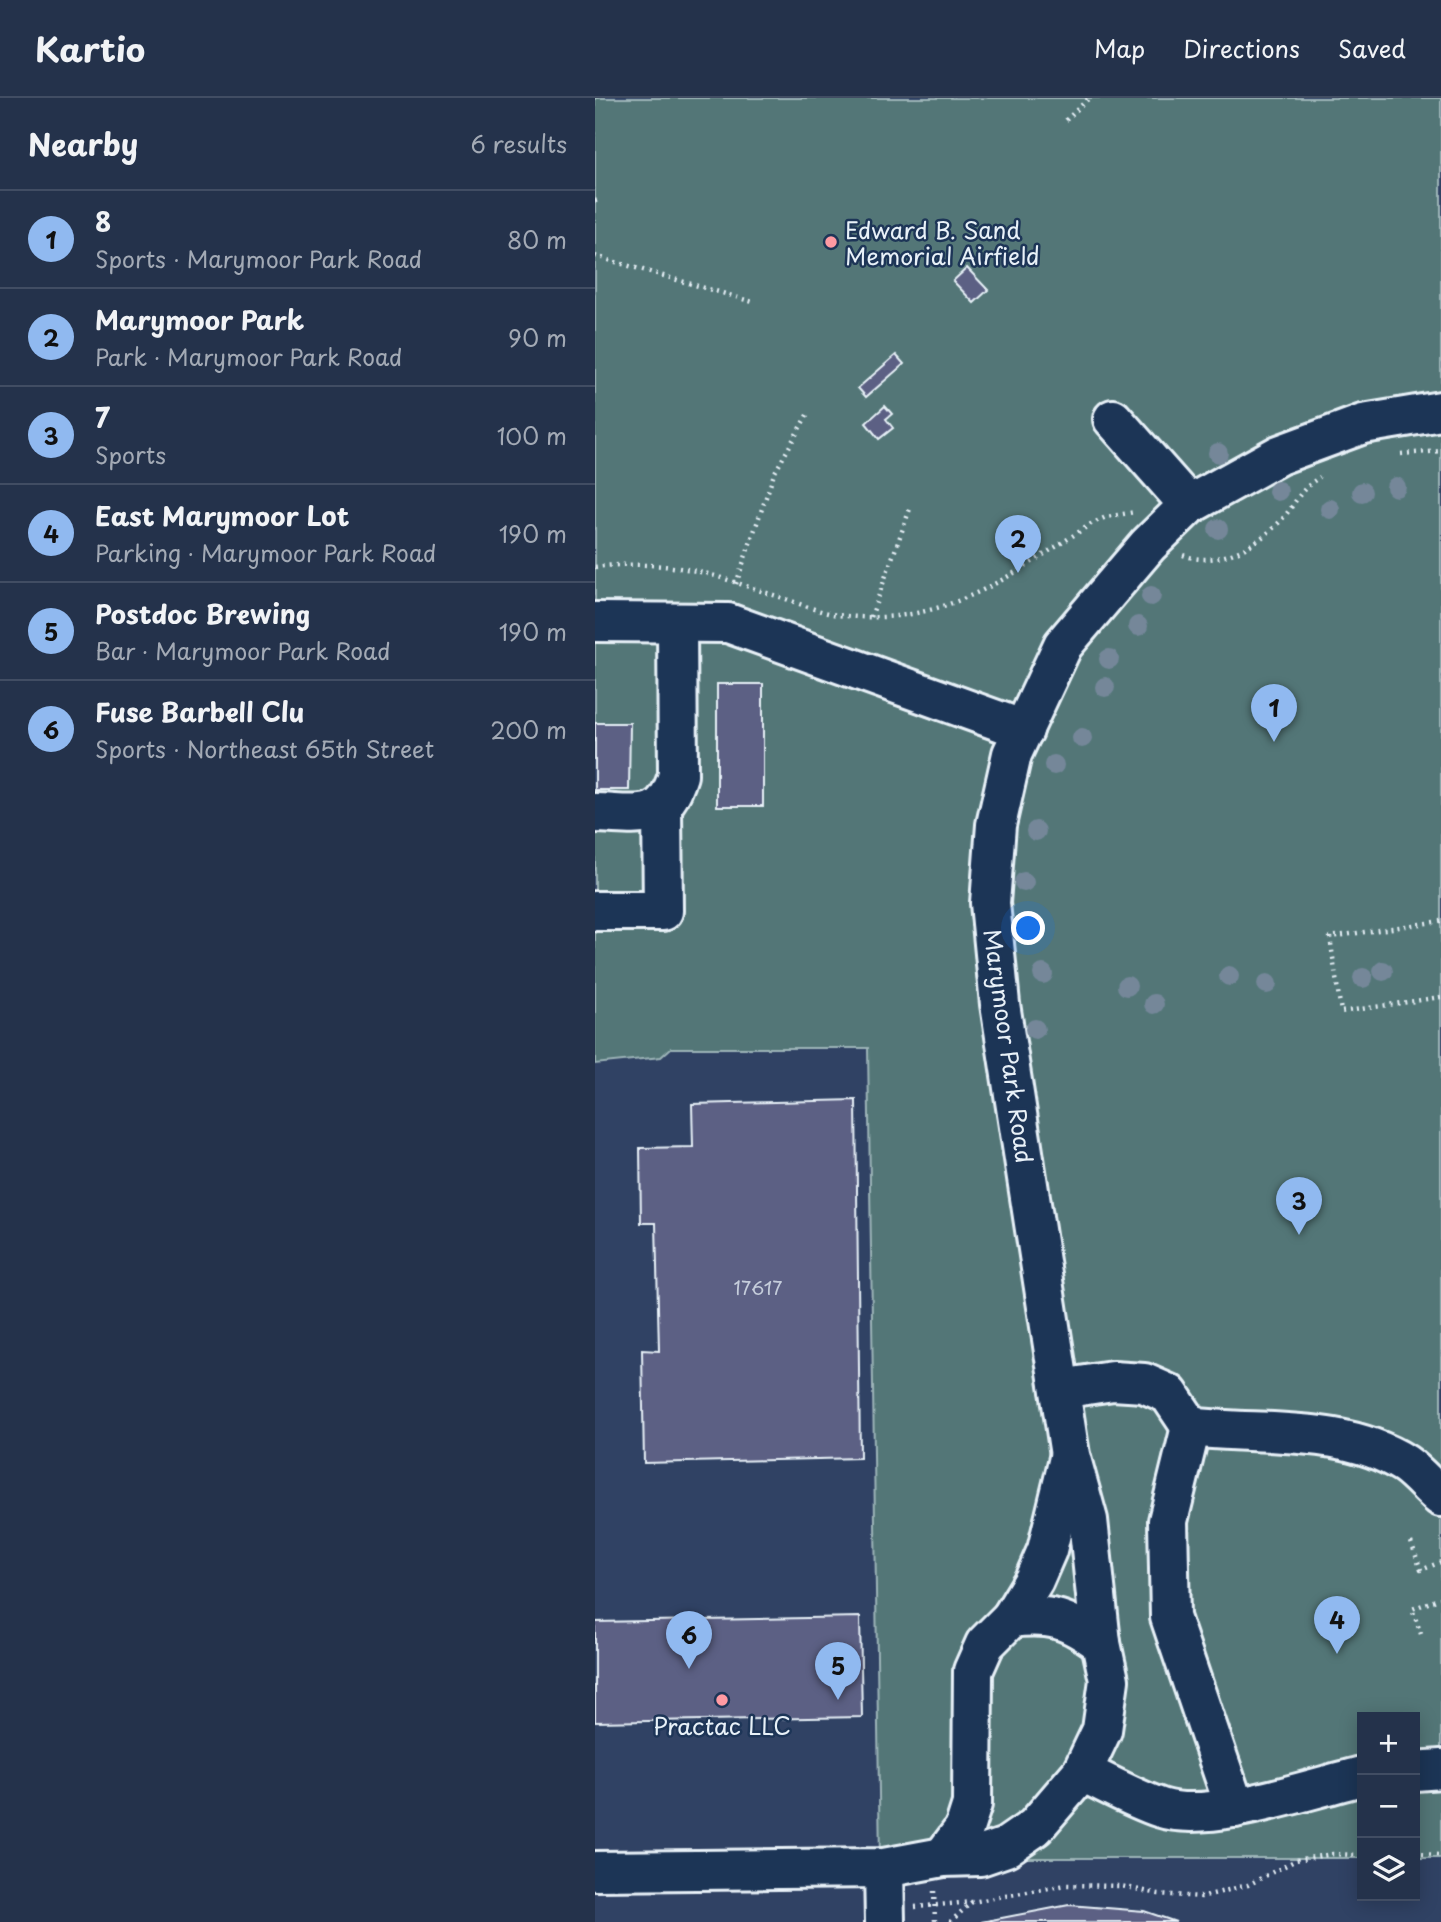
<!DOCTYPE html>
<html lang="en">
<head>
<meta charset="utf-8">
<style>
	:root { --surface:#24324b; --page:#2c3a52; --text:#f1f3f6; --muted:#a3aab5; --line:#414d63; --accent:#90b9f0 }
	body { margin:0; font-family:"Playpen Sans",sans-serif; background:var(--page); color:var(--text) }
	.controls { position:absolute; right:21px; bottom:21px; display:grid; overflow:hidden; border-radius:0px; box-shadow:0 4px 18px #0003 }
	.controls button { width:63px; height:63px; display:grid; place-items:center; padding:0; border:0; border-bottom:2px solid var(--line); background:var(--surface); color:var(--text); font:35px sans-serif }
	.you { position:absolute; left:434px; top:831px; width:24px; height:24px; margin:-18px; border:5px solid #fff; border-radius:50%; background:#1a73e8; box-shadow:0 0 0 10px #1a73e833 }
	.badge { display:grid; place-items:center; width:46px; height:46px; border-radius:50%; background:var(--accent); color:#111; font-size:23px; font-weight:700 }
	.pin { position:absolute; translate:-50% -58px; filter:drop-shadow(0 2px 4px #0008) }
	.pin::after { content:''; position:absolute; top:37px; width:24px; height:21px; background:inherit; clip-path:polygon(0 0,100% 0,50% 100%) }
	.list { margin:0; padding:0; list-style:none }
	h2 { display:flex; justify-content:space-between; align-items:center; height:91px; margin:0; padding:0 28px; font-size:30px }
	h2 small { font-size:23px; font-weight:400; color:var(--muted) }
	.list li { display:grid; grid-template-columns:46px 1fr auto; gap:21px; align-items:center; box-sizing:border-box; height:98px; padding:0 28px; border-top:2px solid var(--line) }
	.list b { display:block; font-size:26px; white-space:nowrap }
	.list p { margin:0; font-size:23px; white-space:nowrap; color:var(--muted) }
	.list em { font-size:23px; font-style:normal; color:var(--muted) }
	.icon { flex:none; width:38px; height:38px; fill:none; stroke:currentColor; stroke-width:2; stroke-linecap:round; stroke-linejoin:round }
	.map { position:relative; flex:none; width:846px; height:1824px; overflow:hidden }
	header { display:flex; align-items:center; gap:42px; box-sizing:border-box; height:98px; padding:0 35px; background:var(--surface); border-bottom:2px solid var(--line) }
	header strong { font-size:33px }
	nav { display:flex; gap:38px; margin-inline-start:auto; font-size:24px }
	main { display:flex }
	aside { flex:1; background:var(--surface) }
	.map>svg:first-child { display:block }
	.green { fill:#527677; stroke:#9db4b8; stroke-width:2 }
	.building { fill:#5c6084; stroke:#e8f1f8; stroke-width:2 }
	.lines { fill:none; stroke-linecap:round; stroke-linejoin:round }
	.minor-casing { stroke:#e8f1f8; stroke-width:44 }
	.path { stroke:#e8f1f8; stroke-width:4.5; stroke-dasharray:2 5; stroke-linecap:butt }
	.minor { stroke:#1d3557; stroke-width:38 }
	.tree { fill:#748799 }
	.poi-dot { fill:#ff9aa2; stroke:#1d3557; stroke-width:2.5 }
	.labels { text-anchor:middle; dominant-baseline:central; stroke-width:5; stroke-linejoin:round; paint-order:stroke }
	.number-label { font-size:19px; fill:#c5cddb }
	.poi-label { font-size:23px; fill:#e8f1f8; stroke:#1d3557; text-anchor:start }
	.street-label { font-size:23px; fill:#e8f1f8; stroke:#1d3557 }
</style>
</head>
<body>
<header>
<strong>Kartio</strong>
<nav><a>Map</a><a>Directions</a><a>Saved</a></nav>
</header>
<main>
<aside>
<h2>Nearby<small>6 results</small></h2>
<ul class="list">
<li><span class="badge">1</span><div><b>8</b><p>Sports · Marymoor Park Road</p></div><em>80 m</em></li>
<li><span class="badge">2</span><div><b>Marymoor Park</b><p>Park · Marymoor Park Road</p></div><em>90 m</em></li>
<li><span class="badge">3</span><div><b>7</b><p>Sports</p></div><em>100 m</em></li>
<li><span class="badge">4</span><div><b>East Marymoor Lot</b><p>Parking · Marymoor Park Road</p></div><em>190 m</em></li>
<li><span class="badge">5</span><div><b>Postdoc Brewing</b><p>Bar · Marymoor Park Road</p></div><em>190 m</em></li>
<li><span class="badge">6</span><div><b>Fuse Barbell Clu</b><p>Sports · Northeast 65th Street</p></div><em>200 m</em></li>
</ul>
</aside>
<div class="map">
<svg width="846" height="1824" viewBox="0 0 846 1824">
	<rect width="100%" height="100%" fill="#304264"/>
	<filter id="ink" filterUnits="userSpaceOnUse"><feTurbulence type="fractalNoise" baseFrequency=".0143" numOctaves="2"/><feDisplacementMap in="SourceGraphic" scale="14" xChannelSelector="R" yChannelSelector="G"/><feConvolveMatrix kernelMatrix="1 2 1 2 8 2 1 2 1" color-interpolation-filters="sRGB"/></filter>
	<g filter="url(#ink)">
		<!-- green -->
		<path class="green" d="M 0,0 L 846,0 L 846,1760 L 820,1760 L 820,1619 L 767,1619 L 767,1760 L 356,1760 L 285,1763 L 273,950 L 76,950 L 66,959 L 0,966 Z"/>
		<!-- building -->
		<g class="building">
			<path d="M 372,170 L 393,192 L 379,205 L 358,183 Z"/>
			<path d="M 301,257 L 309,266 L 271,299 L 263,290 Z"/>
			<path d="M 290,308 L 297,316 L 291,321 L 298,330 L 284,341 L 271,325 Z"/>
			<rect x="122" y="586" width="46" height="122"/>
			<path d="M 0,625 L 35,625 L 34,692 L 0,692 Z"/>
			<path d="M 261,1002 L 265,1360 L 49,1365 L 47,1252 L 64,1253 L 61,1125 L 46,1125 L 45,1050 L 98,1049 L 97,1006 Z"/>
			<path d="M 265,1519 L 267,1619 L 0,1624 L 0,1524 Z"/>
			<path d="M 474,1807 L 549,1813 L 581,1824 L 386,1824 Z"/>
		</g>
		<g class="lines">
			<!-- minor casing -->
			<g class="minor-casing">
				<g id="minor">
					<path d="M 518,321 L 594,407"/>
					<path d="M 0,524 L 133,525 L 429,632"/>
					<path d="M 0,715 C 44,716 68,727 83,677 L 82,525"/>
					<path d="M 0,813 L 68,813 L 67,710"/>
					<path d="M 465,1291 L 518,1283 L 549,1285 L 574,1296 L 596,1329 C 667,1338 747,1326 810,1366 C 823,1375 834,1389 846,1399"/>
					<path d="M 596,1329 L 573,1423 L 575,1519 L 640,1710"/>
					<path d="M 416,1520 C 456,1515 473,1521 506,1545"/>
					<path d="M 820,1673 L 846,1671"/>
					<path d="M 487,1674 C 513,1686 539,1701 566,1710 C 615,1726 716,1690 767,1678"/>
					<path d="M 348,1759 L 369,1731 L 377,1706 L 378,1573 L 390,1546 L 416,1520 L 439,1482 L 452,1452 L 474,1360"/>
					<path d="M 289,1770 L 290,1824"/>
					<path d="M 0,1773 L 289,1770 L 348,1759 L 385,1758 L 411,1749 L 440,1729 L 487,1674 L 507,1632 L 514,1582 L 506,1545 L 493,1422 L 475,1357 L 405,906 L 395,805 L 401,727 L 417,656 L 468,547 L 553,447 L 594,407 L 684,357 L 768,326 L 846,313"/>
				</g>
			</g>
			<!-- path -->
			<g class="path">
				<path d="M 471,22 L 494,0"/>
				<path d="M 0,103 L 4,102"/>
				<path d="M 0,158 L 158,204"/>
				<path d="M 806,356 L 846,353"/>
				<path d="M 588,457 C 623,471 666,446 689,419 C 703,402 704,392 725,379"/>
				<path d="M 0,469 C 31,465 70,466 101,473 C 128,479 155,490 182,498 C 201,504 223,514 243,517 C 348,531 413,479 496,426 L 511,419 L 540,414"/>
				<path d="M 141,486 L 179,376 L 212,317"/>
				<path d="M 276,519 L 316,408"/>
				<path d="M 846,823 L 735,839 L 746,914 L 846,899"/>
				<path d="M 816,1444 L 826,1472 L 846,1464"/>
				<path d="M 826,1536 L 817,1511 L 846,1500"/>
				<path d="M 820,1756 L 846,1757"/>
				<path d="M 339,1793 L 340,1824"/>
				<path d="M 320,1809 L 377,1804 L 471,1787 L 526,1788 L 564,1796 L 606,1799 L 653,1787 L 701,1762 L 738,1756 L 767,1757"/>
				<path d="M 355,1824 L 377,1804"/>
			</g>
			<!-- minor -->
			<use href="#minor" class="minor"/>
		</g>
		<!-- trees -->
		<g class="tree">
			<circle cx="623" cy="355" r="10"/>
			<circle cx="801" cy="389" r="10"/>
			<circle cx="683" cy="393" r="10"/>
			<circle cx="767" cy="394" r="10"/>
			<circle cx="735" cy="411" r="10"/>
			<circle cx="623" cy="431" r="10"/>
			<circle cx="556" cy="498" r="10"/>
			<circle cx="543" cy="528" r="10"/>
			<circle cx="514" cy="561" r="10"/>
			<circle cx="510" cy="589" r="10"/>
			<circle cx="487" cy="640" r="10"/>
			<circle cx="459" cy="667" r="10"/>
			<circle cx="441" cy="733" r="10"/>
			<circle cx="429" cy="784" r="10"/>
			<circle cx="426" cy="834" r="10"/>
			<circle cx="788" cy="873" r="10"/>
			<circle cx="448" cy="876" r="10"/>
			<circle cx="634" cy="878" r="10"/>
			<circle cx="768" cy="880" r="10"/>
			<circle cx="672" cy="886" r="10"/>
			<circle cx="532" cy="888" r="10"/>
			<circle cx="559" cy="906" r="10"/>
			<circle cx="440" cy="931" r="10"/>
		</g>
	</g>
	<!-- markers -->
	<g class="poi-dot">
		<circle cx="236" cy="144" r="7"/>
		<circle cx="127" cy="1602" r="7"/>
	</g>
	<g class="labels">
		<!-- number labels -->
		<g class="number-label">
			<text x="163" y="1189">17617</text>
		</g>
		<!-- poi labels -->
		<g class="poi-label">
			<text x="250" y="131">Edward B. Sand<tspan x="250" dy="26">Memorial Airfield</tspan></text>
			<text x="127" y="1627" text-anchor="middle">Practac LLC</text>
		</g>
		<!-- street labels -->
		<g class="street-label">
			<text transform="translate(414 948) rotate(82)">Marymoor Park Road</text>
		</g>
	</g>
</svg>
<div class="controls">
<button>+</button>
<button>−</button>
<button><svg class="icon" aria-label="layers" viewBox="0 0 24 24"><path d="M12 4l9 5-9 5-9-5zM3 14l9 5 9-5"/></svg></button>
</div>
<div class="you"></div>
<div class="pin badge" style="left:679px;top:644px">1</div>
<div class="pin badge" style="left:423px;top:475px">2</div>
<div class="pin badge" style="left:704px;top:1137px">3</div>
<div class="pin badge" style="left:742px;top:1556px">4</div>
<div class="pin badge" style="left:243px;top:1602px">5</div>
<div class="pin badge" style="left:94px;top:1571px">6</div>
</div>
</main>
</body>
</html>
